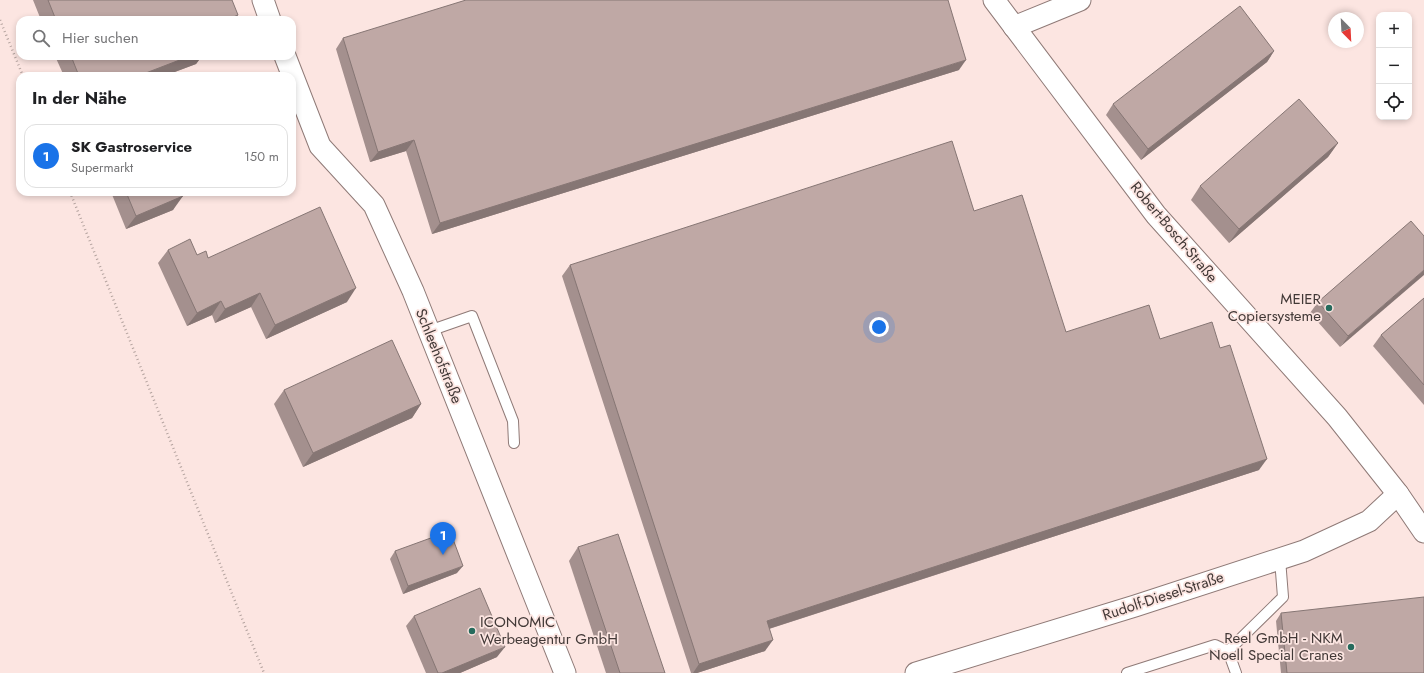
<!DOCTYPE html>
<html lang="de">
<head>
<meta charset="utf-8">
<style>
	:root { --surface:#fff; --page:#f6f6f6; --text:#202124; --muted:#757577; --line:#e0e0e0; --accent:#1a73e8 }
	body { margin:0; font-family:Jost,sans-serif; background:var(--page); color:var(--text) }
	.controls { position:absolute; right:12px; top:12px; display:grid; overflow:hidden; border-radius:8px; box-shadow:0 2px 6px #0003 }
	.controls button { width:36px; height:36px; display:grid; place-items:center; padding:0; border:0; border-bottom:1px solid var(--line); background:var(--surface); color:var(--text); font:20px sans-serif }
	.compass { position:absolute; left:1328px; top:12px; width:36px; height:36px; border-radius:50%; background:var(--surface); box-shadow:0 2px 6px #0003; rotate:156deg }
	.you { position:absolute; left:879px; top:327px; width:14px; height:14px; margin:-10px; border:3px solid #fff; border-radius:50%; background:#1a73e8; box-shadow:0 0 0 6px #1a73e833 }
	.badge { display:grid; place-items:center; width:26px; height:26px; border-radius:50%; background:var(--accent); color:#fff; font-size:13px; font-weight:700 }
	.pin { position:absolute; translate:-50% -33px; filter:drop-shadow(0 1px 2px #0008) }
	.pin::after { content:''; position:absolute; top:21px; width:14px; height:12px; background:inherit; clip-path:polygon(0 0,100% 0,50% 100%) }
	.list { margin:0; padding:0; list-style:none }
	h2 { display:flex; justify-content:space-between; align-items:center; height:52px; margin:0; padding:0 16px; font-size:17px }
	h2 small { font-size:13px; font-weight:400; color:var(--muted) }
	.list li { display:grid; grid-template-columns:26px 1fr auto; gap:12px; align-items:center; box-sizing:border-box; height:64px; margin:0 8px 8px; padding:0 8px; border:1px solid var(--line); border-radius:12px }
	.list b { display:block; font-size:15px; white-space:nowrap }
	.list p { margin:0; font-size:13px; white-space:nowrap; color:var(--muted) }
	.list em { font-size:13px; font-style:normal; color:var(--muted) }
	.icon { flex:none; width:22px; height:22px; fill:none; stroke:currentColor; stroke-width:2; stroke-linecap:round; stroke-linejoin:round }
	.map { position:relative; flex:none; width:1424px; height:673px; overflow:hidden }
	.search { position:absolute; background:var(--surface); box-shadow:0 2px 6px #0003; left:16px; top:16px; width:280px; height:44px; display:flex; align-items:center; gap:10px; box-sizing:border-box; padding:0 14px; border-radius:12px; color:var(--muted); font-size:15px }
	.panel { position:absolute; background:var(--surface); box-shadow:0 2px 6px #0003; left:16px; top:72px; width:280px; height:124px; border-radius:12px }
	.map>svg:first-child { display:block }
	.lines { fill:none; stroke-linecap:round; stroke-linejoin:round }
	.service-casing { stroke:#8f7a77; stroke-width:12 }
	.minor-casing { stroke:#8f7a77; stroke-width:23 }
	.path { stroke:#b4a39f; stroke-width:2.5; stroke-dasharray:1 3; stroke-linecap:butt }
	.service { stroke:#fff; stroke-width:10 }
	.minor { stroke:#fff; stroke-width:21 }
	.wall { fill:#a4908e }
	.shaded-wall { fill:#867674 }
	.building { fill:#bfa8a5; stroke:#867674 }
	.poi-dot { fill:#266b5d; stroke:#fce5e1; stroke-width:1.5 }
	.labels { text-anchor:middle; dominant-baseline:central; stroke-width:3.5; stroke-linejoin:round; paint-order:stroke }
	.street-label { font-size:15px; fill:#423937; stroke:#fce5e1 }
	.poi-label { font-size:15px; fill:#423937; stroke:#fce5e1; text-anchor:end }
</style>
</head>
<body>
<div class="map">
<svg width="1424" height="673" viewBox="0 0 1424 673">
	<rect width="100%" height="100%" fill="#fce5e1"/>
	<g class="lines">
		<!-- service casing -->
		<g class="service-casing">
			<g id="service">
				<path d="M 429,331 L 472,316 L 513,421 L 514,443"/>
				<path d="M 1228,651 L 1283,597 L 1280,559"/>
				<path d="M 1127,673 L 1215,645 L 1228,651 L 1236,673"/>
			</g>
		</g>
		<!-- minor casing -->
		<g class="minor-casing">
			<g id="minor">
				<path d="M 263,0 L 270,20"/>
				<path d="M 994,0 L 1156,215 L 1337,417 L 1398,494 L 1424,532"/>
				<path d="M 1014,27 L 1080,0"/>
				<path d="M 285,56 L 320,146 L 374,205 L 413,291 L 565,673"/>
				<path d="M 916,673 L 1135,606 L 1304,551 L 1369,521 L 1398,494"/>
			</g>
		</g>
		<!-- path -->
		<g class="path">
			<path d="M 0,20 L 23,76"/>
			<path d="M 70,192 L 264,673"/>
		</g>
		<!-- service -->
		<use href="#service" class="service"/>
		<!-- minor -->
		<use href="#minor" class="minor"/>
	</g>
	<!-- wall -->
	<g class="wall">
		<path d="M 33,0 L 232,0 L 235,20 L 41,20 Z"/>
		<path d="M 343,38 L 959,70 L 432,234 L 406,151 L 370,162 L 336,49 Z"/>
		<path d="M 1274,51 L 1267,62 L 1141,160 L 1106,115 L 1113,104 Z"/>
		<path d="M 55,56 L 202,56 L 196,64 L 164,76 L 64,76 Z"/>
		<path d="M 1338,143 L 1328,157 L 1229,243 L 1191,200 L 1200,186 Z"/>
		<path d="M 111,192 L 181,192 L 173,210 L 126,229 Z"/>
		<path d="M 974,211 L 1066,332 L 1160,339 L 1259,470 L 769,629 L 765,651 L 697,673 L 691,673 L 562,276 L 570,265 Z"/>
		<path d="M 1424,236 L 1340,347 L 1310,313 L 1318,302 Z"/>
		<path d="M 168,250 L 197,255 L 208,258 L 347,302 L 266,339 L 251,307 L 215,323 L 212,315 L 187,326 L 158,263 Z"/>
		<path d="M 1424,298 L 1424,405 L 1373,346 L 1381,335 Z"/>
		<path d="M 284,390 L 421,404 L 412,418 L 303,467 L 274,404 Z"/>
		<path d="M 578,547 L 665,673 L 606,673 L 569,561 Z"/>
		<path d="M 395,551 L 457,573 L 403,594 L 390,559 Z"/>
		<path d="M 1281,613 L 1424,673 L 1281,673 L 1276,621 Z"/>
		<path d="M 414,616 L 497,657 L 460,673 L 426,673 L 406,626 Z"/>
	</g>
	<!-- shaded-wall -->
	<g class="shaded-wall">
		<path d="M 238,15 L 235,20 L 226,20 Z"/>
		<path d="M 1274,51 L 1267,62 L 1141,160 L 1148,149 Z"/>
		<path d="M 190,56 L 202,56 L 196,64 L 164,76 L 138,76 Z"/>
		<path d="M 966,60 L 959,70 L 432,234 L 440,223 Z"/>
		<path d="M 414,140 L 406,151 L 370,162 L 378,152 Z"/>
		<path d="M 1338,143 L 1328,157 L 1229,243 L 1239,229 Z"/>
		<path d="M 183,196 L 173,210 L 126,229 L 136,216 Z"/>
		<path d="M 1424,270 L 1424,275 L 1340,347 L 1348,336 Z"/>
		<path d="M 356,288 L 347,302 L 266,339 L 275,325 Z"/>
		<path d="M 260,293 L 251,307 L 215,323 L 225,309 Z"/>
		<path d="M 221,301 L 212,315 L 187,326 L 197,313 Z"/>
		<path d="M 421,404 L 412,418 L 303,467 L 313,453 Z"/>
		<path d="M 1267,459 L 1259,470 L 759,632 L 767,621 Z"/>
		<path d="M 463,566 L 457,573 L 403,594 L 408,586 Z"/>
		<path d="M 773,640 L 765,651 L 697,673 L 693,673 L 699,664 Z"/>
		<path d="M 505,647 L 497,657 L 460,673 L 442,673 Z"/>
	</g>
	<!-- building -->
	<g class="building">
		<path d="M 48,0 L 232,0 L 238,15 L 226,20 L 56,20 Z"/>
		<path d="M 466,0 L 948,0 L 966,60 L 440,223 L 414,140 L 378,152 L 343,38 Z"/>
		<path d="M 1240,6 L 1274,51 L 1148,149 L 1113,104 Z"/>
		<path d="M 71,56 L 190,56 L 138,76 L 79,76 Z"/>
		<path d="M 1299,99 L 1338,143 L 1239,229 L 1200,186 Z"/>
		<path d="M 952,141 L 974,211 L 1022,195 L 1066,332 L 1149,305 L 1160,339 L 1212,322 L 1220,348 L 1230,345 L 1267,459 L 767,621 L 773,640 L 699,664 L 570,265 Z"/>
		<path d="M 126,192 L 181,192 L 183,196 L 136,216 Z"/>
		<path d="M 320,207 L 356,288 L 275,325 L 260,293 L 225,309 L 221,301 L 197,313 L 168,250 L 190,239 L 197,255 L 206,251 L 208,258 Z"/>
		<path d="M 1411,221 L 1424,236 L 1424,270 L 1348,336 L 1318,302 Z"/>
		<path d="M 1424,298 L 1424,385 L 1381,335 Z"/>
		<path d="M 392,340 L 421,404 L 313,453 L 284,390 Z"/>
		<path d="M 450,531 L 463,566 L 408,586 L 395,551 Z"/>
		<path d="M 618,534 L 665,673 L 620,673 L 578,547 Z"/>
		<path d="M 480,588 L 505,647 L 442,673 L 438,673 L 414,616 Z"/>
		<path d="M 1424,597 L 1424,673 L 1287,673 L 1281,613 Z"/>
	</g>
	<!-- markers -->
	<g class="poi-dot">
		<circle cx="1329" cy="308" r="4"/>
		<circle cx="472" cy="631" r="4"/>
		<circle cx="1351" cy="647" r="4"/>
	</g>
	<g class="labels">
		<!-- street labels -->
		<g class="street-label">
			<text transform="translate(1174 232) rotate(50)">Robert-Bosch-Straße</text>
			<text transform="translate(439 356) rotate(68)">Schleehofstraße</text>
			<text transform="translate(1163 596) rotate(-18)">Rudolf-Diesel-Straße</text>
		</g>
		<!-- poi labels -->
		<g class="poi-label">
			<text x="1321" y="299">MEIER<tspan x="1321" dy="17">Copiersysteme</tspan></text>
			<text x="480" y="622" text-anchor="start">ICONOMIC<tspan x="480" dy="17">Werbeagentur GmbH</tspan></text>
			<text x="1343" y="638">Reel GmbH - NKM<tspan x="1343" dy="17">Noell Special Cranes</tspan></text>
		</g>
	</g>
</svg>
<div class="controls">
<button>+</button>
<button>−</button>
<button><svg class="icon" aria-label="locate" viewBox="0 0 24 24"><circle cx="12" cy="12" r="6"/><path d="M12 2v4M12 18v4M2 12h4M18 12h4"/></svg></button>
</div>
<svg class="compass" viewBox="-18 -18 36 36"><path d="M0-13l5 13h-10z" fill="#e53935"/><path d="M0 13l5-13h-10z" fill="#757577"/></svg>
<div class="you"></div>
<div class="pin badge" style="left:443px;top:555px">1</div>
<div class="search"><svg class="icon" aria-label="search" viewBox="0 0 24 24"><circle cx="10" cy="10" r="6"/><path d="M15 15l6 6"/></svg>Hier suchen</div>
<section class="panel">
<h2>In der Nähe<small></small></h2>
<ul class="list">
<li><span class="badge">1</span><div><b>SK Gastroservice</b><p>Supermarkt</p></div><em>150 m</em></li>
</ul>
</section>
</div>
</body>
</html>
